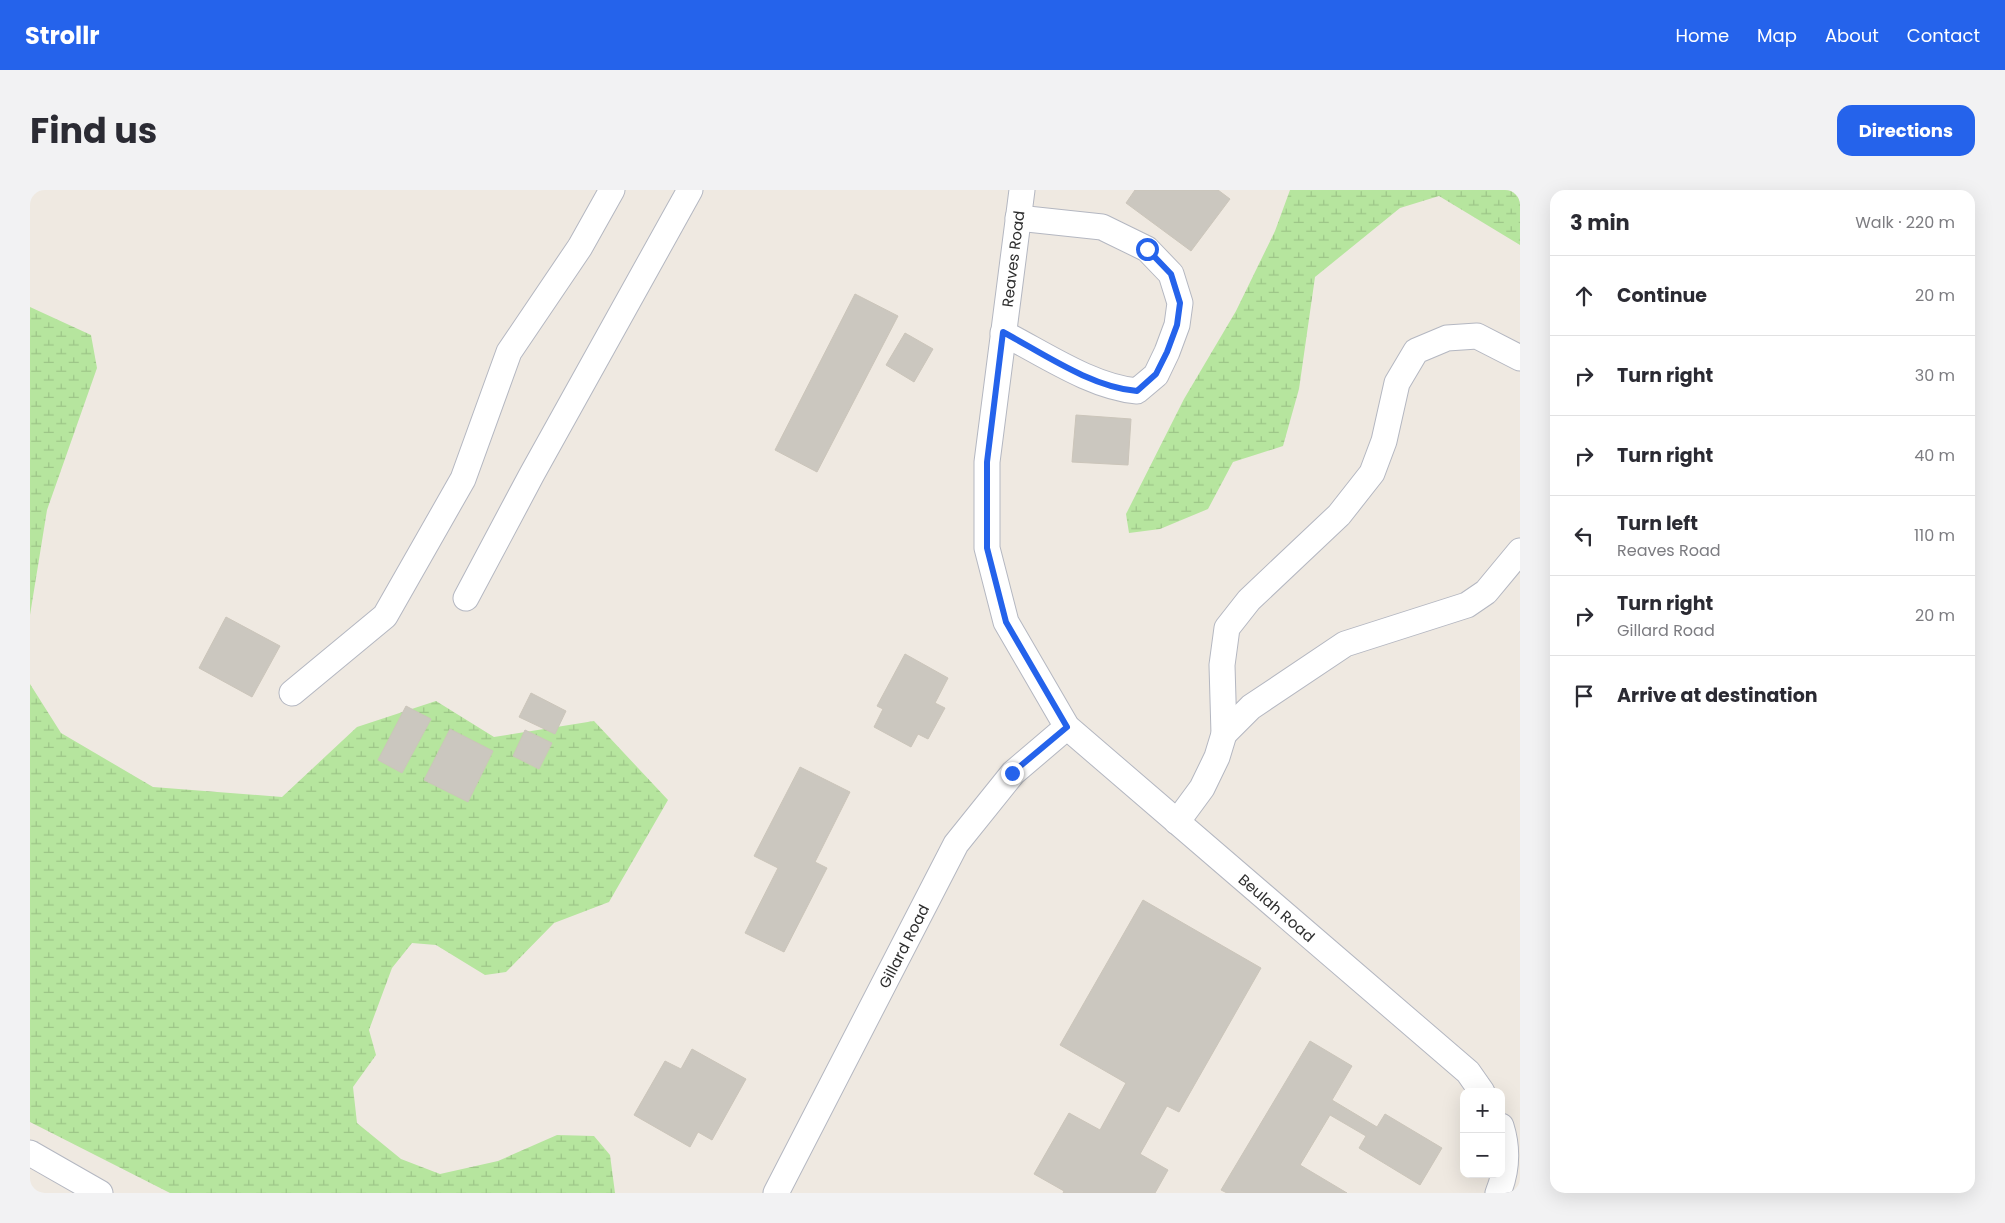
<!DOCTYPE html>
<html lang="en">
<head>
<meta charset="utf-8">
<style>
	:root { --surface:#fff; --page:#f2f2f3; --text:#2b2b33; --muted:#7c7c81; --line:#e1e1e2; --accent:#2563eb }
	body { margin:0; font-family:Poppins,sans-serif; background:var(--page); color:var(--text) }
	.controls { position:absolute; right:15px; bottom:15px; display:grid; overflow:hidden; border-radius:10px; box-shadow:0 5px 20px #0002 }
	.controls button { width:45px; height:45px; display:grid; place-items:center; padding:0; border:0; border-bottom:1px solid var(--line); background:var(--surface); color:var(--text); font:25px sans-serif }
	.stop { position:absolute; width:15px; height:15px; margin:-11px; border:4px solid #2563eb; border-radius:50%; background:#fff }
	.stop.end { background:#2563eb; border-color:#fff; box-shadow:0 1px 5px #0008 }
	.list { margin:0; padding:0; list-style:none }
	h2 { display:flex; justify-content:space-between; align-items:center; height:65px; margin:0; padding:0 20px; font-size:21px }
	h2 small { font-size:16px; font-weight:400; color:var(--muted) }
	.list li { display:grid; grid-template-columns:32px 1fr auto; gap:15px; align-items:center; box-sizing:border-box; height:80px; padding:0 20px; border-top:1px solid var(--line) }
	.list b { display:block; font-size:19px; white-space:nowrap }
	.list p { margin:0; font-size:16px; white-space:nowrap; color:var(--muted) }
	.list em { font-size:16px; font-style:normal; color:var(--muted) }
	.icon { flex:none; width:28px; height:28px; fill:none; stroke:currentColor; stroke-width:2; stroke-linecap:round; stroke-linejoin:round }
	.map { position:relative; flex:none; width:1490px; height:1003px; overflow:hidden; border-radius:15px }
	header { display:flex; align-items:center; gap:30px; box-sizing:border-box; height:70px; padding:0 25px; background:var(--accent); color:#fff }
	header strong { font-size:24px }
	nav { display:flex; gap:28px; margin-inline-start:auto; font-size:18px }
	.intro { display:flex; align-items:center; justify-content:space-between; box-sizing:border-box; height:120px; padding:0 30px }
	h1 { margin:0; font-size:35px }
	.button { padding:12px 22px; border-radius:15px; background:var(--accent); color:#fff; font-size:18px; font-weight:700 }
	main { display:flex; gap:30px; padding:0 30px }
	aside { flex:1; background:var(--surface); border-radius:15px; box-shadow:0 5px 20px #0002 }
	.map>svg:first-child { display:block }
	.wetland { fill:url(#wetland-marsh) }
	.building { fill:#cbc7bf; stroke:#cbc5ba }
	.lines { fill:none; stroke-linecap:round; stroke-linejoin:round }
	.minor-casing { stroke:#b4b7c1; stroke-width:27 }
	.minor { stroke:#fff; stroke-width:25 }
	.route { stroke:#2563eb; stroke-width:6 }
	.labels { text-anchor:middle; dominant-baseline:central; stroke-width:4; stroke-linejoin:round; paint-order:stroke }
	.street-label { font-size:15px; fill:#2e2e2e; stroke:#fff }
</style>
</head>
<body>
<header>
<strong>Strollr</strong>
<nav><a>Home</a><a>Map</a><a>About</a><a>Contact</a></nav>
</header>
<div class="intro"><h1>Find us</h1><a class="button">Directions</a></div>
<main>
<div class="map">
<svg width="1490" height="1003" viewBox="0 0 1490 1003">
	<defs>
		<pattern id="wetland-marsh" width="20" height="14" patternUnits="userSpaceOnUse" patternTransform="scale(1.25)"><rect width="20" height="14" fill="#b6e59e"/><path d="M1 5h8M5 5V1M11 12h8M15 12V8" fill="none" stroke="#9dc588"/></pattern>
	</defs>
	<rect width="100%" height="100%" fill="#efe9e1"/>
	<!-- wetland -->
	<g class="wetland">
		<path d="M 1260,0 L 1490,0 L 1490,55 L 1409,6 L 1370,18 L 1285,87 L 1269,199 L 1253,256 L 1203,272 L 1178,319 L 1130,339 L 1099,343 L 1096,324 L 1154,209 L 1206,121 L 1245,41 Z"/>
		<path d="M 0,117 L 61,145 L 67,178 L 17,320 L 0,425 Z"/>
		<path d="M 0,494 L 31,543 L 123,597 L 252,607 L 327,537 L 406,511 L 464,547 L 564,531 L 638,610 L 579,712 L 524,733 L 476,782 L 455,785 L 406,755 L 382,753 L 362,778 L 339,840 L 346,865 L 323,897 L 327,933 L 371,969 L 410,984 L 468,971 L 527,945 L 564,946 L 580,965 L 585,1003 L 140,1003 L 0,932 Z"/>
	</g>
	<!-- building -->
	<g class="building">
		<path d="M 1105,0 L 1188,0 L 1200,9 L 1161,61 L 1096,13 Z"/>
		<path d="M 825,104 L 868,126 L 787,282 L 745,260 Z"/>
		<path d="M 875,143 L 903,159 L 884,192 L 856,175 Z"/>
		<path d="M 1046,225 L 1101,229 L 1098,275 L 1042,272 Z"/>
		<path d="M 196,427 L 250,456 L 222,507 L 169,478 Z"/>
		<path d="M 875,464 L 918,488 L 905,513 L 915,518 L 898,549 L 888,544 L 881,557 L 844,537 L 853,519 L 847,516 Z"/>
		<path d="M 501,503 L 536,521 L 525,544 L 489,527 Z"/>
		<path d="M 376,516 L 401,529 L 372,583 L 348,570 Z"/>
		<path d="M 420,539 L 463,561 L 438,612 L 394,590 Z"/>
		<path d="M 495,540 L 522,553 L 509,579 L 483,566 Z"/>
		<path d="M 770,577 L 820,602 L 785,672 L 797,678 L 754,762 L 715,743 L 748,678 L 724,666 Z"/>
		<path d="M 1113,710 L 1231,778 L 1149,922 L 1137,916 L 1110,964 L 1138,980 L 1125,1003 L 1033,1003 L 1034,1001 L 1004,984 L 1039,923 L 1070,940 L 1096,893 L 1030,855 Z"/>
		<path d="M 1280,851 L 1322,876 L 1302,910 L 1347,937 L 1355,924 L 1412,958 L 1390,995 L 1329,958 L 1336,946 L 1300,925 L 1270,975 L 1317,1003 L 1197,1003 L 1191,1000 Z"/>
		<path d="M 662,859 L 716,889 L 682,950 L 668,942 L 660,957 L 604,925 L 635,871 L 651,879 Z"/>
	</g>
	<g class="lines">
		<!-- minor casing -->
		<g class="minor-casing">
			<g id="minor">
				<path id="s1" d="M 992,0 L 957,272 L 957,358 L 976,432 L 1037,537 L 1438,882 L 1452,902"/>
				<path d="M 973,143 C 1014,164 1062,197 1107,201 L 1126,185 L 1137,162 L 1147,135 L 1150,113 L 1141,84 L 1117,59 L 1072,37 L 988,28"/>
				<path d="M 436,408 L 502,284 L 660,0"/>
				<path d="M 262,503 L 355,426 L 433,289 L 479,162 L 550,57 L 582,0"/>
				<path d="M 1194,544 L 1221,517 L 1315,454 L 1437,415 L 1456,402 L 1490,361"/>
				<path d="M 1147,632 L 1172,598 L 1187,567 L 1194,544 L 1192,475 L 1197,438 L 1219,410 L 1309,325 L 1342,283 L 1354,251 L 1367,193 L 1386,161 L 1417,148 L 1447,146 L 1490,168"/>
				<path d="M 0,963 L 70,1003"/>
				<path id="s2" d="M 746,1003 L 926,654 L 983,583 L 1037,537"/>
				<path d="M 1468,1003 C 1477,981 1478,958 1471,936"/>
			</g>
		</g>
		<!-- minor -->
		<use href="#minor" class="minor"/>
	</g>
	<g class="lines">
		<!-- route -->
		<path class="route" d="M 982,583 L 1037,537 L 976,432 L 957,358 L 957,272 L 973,142 C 1014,164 1061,197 1107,201 L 1126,184 L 1137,162 L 1147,135 L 1150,113 L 1141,84 L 1117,59"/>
	</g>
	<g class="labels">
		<!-- street labels -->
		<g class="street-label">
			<text transform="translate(983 69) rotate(-83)">Reaves Road</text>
			<text stroke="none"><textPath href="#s1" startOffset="835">Beulah Road</textPath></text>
			<text stroke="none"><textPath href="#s2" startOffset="278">Gillard Road</textPath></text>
		</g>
	</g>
</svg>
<div class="controls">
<button>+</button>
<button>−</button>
</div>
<div class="stop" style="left:1117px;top:59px"></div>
<div class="stop end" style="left:982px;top:583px"></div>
</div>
<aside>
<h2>3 min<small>Walk · 220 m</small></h2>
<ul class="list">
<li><svg class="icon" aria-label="ahead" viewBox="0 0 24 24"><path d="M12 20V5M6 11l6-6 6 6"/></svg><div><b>Continue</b></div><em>20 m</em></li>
<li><svg class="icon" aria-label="right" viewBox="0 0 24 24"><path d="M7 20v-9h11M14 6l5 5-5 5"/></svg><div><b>Turn right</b></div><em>30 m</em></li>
<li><svg class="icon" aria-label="right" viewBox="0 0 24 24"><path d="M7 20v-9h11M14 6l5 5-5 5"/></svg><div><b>Turn right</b></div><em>40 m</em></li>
<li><svg class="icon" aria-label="left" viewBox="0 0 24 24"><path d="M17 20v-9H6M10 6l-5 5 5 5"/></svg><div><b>Turn left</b><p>Reaves Road</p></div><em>110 m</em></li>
<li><svg class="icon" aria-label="right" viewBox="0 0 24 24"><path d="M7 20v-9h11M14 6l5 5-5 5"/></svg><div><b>Turn right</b><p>Gillard Road</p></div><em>20 m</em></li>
<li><svg class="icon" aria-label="arrive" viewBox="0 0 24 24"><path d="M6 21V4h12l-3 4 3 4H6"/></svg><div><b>Arrive at destination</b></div></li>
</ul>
</aside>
</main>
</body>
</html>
